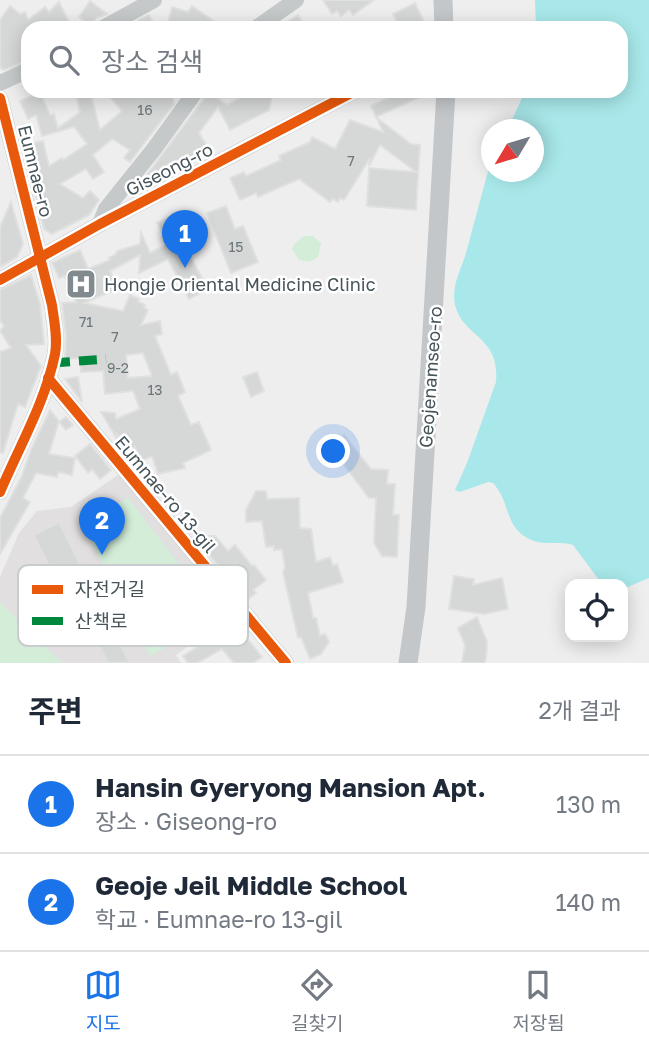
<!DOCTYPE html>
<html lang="ko">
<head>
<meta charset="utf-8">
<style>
	:root { --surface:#fff; --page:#f2f2f3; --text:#1f2937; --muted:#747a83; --line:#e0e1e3; --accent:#1a73e8 }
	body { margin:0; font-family:"Golos Text","Noto Sans KR",sans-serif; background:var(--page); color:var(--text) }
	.controls { position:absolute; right:21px; bottom:21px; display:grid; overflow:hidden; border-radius:14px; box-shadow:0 4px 18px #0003 }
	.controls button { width:63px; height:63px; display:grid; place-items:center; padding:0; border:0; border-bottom:2px solid var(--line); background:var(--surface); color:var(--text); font:35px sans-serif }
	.compass { position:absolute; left:481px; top:119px; width:63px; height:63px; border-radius:50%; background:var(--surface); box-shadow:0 4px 18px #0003; rotate:232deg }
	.you { position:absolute; left:334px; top:452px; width:24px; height:24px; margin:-18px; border:5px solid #fff; border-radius:50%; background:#1a73e8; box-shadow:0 0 0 10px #1a73e833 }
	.badge { display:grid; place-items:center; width:46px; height:46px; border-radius:50%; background:var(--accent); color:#fff; font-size:23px; font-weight:700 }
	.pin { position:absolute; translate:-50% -58px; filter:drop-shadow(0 2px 4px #0008) }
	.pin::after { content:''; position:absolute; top:37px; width:24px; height:21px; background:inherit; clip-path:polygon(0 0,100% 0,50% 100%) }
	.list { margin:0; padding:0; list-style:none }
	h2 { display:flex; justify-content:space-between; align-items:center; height:91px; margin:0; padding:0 28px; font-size:30px }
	h2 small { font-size:23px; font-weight:400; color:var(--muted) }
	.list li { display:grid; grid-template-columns:46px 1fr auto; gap:21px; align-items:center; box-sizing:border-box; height:98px; padding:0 28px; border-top:2px solid var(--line) }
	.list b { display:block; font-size:26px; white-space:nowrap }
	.list p { margin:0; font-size:23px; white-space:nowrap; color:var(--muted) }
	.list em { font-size:23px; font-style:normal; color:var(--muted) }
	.icon { flex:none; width:38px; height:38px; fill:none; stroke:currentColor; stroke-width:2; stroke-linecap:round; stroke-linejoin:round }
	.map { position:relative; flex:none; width:649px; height:663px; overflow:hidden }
	.search { position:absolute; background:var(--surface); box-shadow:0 4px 18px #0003; left:21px; right:21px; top:21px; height:77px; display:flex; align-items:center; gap:18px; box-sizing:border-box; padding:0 24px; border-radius:21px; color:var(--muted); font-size:26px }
	.sheet { height:287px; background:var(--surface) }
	nav { display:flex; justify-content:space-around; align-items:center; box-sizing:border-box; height:98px; border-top:2px solid var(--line); background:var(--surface); font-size:19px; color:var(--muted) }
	nav a { display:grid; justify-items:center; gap:4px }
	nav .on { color:var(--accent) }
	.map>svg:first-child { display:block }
	.education { fill:#e1dfe0 }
	.green { fill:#d3edd9 }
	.water { fill:#a8e8ea }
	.building { fill:#d6d7d7; stroke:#e0e0e1; stroke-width:2; fill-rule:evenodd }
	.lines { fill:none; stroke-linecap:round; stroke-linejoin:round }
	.minor { stroke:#c6c9ca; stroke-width:16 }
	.major { stroke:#c3c7c9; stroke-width:19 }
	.quiet { stroke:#00873e; stroke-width:9; stroke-dasharray:18 9; stroke-linecap:butt }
	.cycleway-casing { stroke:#fff; stroke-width:15 }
	.cycleway { stroke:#e8590c; stroke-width:10 }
	.labels { text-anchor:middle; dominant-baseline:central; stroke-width:5; stroke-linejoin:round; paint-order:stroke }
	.number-label { font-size:14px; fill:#6b767a }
	.street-label { font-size:18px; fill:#46545a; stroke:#fff }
	.poi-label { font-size:18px; fill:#46545a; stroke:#fff; text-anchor:start }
	.key { fill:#fff; stroke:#c8ccce; stroke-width:2 }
	.key-label { font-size:19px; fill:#46545a }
</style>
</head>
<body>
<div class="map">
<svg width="649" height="663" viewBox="0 0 649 663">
	<rect width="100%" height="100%" fill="#efeeee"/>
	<!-- education -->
	<path class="education" d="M 124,471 L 239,608 L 176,655 L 181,663 L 0,663 L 0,577 L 19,533 L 37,511 L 71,507 Z"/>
	<!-- green -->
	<g class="green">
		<path d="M 304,236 L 313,236 L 321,243 L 318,257 L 309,262 L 299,260 L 292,249 L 294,244 Z"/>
		<path d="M 128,498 L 221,618 L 150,656 L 81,522 Z"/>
		<path d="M 0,602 L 62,663 L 0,663 Z"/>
	</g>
	<!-- water -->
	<path class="water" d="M 535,0 L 649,0 L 649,578 L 623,589 L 623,584 L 602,584 L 573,545 C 561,541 547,545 534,541 C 503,529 512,504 493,483 L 488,482 L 460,492 L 455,490 L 467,463 L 496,382 C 500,335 463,338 455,305 C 451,286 461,270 466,253 C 474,223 482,194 490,164 L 491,161 L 491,172 L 534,172 L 534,130 L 508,129 L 525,91 L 621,91 L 621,28 L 536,28 Z"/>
	<!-- building -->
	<g class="building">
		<path d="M 323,0 L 374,0 L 353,15 L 349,10 L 341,16 L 337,11 L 332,14 Z"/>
		<path d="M 90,1 L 107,14 L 96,18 L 90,26 L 79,17 Z"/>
		<path d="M 59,2 L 72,28 L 28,28 L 28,60 L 4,70 L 0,68 L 0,20 L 10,6 L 20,14 L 25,12 L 28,20 L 45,7 L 49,12 Z"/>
		<path d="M 415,3 L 427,28 L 400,28 L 393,14 Z"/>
		<path d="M 192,6 L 224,28 L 187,28 L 168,23 L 172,7 L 188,12 Z"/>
		<path d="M 149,15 L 156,28 L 134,28 L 140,22 L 139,20 Z"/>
		<path d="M 298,15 L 306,28 L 278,28 Z"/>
		<path d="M 105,91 L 125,91 L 137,98 L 142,91 L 171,91 L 174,104 L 130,162 L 124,158 L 130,150 L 112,139 L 93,155 L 104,172 L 93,179 L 86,169 L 60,184 L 83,198 L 90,191 L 99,200 L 89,215 L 52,234 L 44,229 L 24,145 L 43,141 L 49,166 L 62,158 L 63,160 L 87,144 L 74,127 L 42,136 L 36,115 L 28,119 L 20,101 L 40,92 L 50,115 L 54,114 L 58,128 L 80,112 L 77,98 L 91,95 L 100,130 L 122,111 Z"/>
		<path d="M 245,91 L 260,91 L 263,95 L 273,91 L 269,110 L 230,130 L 218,107 L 199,133 L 209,149 L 177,168 L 174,163 L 155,183 L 146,176 L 209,92 L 227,105 L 247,94 Z"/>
		<path d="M 403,91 L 433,91 L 376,117 L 371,106 Z"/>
		<path d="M 377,118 L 411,144 L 420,145 L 416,210 L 367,206 L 369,168 L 416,172 L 380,145 L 369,166 L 370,158 L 344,200 L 340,198 L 338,202 L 333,199 L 330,202 L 299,179 L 258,197 L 256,193 L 240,200 L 230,178 L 244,172 L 246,176 L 281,160 L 279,156 L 310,142 L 312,137 L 335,149 L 350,120 L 383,132 Z"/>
		<path d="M 11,202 L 23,244 L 17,257 L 0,267 L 0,227 Z"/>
		<path d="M 226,206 L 235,229 L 243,226 L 258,262 L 231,273 L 207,213 Z"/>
		<path d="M 175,214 L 187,236 L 181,239 L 208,289 L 189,299 L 168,259 L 139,273 L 140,255 L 110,271 L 116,284 L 111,286 L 117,289 L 84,303 L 123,311 L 130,295 L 139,299 L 138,302 L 145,305 L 144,308 L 148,310 L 141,325 L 160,321 L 162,334 L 155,336 L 171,375 L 177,372 L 185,392 L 178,396 L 191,425 L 199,422 L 211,450 L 183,463 L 185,468 L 158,474 L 152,456 L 141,461 L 135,447 L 131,451 L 117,434 L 117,439 L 101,412 L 115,413 L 116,419 L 140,409 L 133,391 L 105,394 L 103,371 L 81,372 L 81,358 L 65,359 L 66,335 L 62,303 L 76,302 L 65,276 L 59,278 L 52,263 L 80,250 L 88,269 L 110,260 L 109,258 L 116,254 L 117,251 L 140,244 L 141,233 L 150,253 L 168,244 L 157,223 ZM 143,353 L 152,376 L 128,378 L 126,355 Z"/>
		<path d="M 31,275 L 40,304 L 44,344 L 26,345 L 41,366 L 25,407 L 18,404 L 3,453 L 0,452 L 0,352 L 11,348 L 0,331 L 4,326 L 0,320 L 0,290 Z"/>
		<path d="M 257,372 L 264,391 L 251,397 L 243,377 Z"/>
		<path d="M 78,377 L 82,402 L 65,379 Z"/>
		<path d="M 50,410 L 59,421 L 49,454 L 75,458 L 72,475 L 58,472 L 57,477 L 36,473 L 23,498 L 30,502 L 0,554 L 0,518 L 22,476 L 31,450 Z"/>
		<path d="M 66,417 L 73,425 L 66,430 L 59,422 Z"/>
		<path d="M 344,435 L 371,469 L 388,470 L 387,484 L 395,484 L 393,515 L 399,515 L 397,557 L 382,556 L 374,543 L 376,498 L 369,498 L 330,446 Z"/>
		<path d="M 90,444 L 111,470 L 100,479 L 92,469 L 88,473 L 75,456 Z"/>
		<path d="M 256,491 L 266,491 L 267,499 L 299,498 L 300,528 L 311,529 L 316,562 L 330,557 L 333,566 L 337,564 L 343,582 L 308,593 L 313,618 L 316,618 L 320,636 L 325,634 L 329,642 L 321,654 L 310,659 L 301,637 L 298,638 L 283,572 L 285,567 L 282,549 L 274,550 L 274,546 L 266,547 L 262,521 L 246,522 L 246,510 Z"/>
		<path d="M 59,522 L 130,663 L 108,663 L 81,610 L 73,613 L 39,546 L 34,535 Z"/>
		<path d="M 201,536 L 215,536 L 228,551 L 235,545 L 252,566 L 254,565 L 266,580 L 253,590 L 256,593 L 247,600 L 195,538 Z"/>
		<path d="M 454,576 L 474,579 L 473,585 L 502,578 L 508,609 L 484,614 L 449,609 Z"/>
		<path d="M 477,617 L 487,642 L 486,659 L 484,663 L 462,663 L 465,645 L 458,628 Z"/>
		<path d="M 232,620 L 262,657 L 253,663 L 234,663 L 222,649 L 197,663 L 188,663 L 183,656 L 213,637 L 211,636 Z"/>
	</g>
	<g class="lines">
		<!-- minor -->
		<g class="minor">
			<path d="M 103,28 L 154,0"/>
			<path d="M 256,28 L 296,0"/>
			<path d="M 0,83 L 28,70"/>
			<path d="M 0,98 L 52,305 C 54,321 58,338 55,354 C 45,403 19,447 0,492"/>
			<path d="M 100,224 L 106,209 L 154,149 L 196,91"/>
			<path d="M 0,280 L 100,224 L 355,91"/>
			<path d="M 48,378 L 286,663"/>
		</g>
		<!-- major -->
		<g class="major">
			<path d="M 443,0 L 444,28"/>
			<path d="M 408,663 L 416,607 L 446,91"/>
		</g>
		<!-- quiet -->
		<path class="quiet" d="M 52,363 L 106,359"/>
		<!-- cycleway casing -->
		<g class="cycleway-casing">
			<g id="cycleway">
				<path d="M 0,98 L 52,305 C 54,321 58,338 55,354 C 45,403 19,447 0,492"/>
				<path d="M 0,280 L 100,224 L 355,91"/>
				<path d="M 48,378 L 286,663"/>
			</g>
		</g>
		<!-- cycleway -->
		<use href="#cycleway" class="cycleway"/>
	</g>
	<!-- icons -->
	<defs>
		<g id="hospital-square" transform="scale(1.575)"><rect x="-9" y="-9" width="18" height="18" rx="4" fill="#818a8e" stroke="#fff"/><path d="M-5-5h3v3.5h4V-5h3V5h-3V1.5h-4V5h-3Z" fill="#fff"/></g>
	</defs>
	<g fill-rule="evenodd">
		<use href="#hospital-square" x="81" y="284"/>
	</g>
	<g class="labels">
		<!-- number labels -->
		<g class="number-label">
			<text x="145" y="109">16</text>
			<text x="351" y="160">7</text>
			<text x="236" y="246">15</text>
			<text x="86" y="321">71</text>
			<text x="115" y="336">7</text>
			<text x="118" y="367">9-2</text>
			<text x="155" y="389">13</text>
		</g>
		<!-- street labels -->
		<g class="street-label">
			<text transform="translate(169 169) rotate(-27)">Giseong-ro</text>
			<text transform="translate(36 171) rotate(76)">Eumnae-ro</text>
			<text transform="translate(430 377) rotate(-86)">Geojenamseo-ro</text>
			<text transform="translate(166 494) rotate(50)">Eumnae-ro 13-gil</text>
		</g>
		<!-- poi labels -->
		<g class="poi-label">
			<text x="104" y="284">Hongje Oriental Medicine Clinic</text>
		</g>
	</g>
	<!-- legend -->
	<rect x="18" y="565" width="230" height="81" rx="10" class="key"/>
	<rect x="32" y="585" width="31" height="9" fill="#e8590c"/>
	<rect x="32" y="617" width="31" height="8" fill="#00873e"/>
	<g class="key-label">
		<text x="75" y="596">자전거길</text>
		<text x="75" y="628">산책로</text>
	</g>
</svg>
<div class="controls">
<button><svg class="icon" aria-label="locate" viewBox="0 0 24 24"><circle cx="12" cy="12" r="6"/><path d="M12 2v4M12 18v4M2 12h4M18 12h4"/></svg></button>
</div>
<svg class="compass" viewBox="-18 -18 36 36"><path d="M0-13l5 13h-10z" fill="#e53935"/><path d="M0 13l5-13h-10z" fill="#747a83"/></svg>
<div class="you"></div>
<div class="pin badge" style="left:185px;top:268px">1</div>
<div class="pin badge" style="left:102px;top:555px">2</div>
<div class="search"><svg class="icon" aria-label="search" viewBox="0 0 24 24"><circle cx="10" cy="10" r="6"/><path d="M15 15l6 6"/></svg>장소 검색</div>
</div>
<section class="sheet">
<h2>주변<small>2개 결과</small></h2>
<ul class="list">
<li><span class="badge">1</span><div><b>Hansin Gyeryong Mansion Apt.</b><p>장소 · Giseong-ro</p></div><em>130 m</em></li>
<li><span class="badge">2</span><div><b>Geoje Jeil Middle School</b><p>학교 · Eumnae-ro 13-gil</p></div><em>140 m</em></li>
</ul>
</section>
<nav>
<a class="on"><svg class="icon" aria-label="map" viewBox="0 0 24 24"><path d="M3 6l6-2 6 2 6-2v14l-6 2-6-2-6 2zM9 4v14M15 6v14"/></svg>지도</a>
<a><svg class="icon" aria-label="directions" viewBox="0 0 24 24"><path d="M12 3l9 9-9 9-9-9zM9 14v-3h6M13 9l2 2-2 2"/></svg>길찾기</a>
<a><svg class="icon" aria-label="saved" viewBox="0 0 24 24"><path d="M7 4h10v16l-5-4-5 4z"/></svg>저장됨</a>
</nav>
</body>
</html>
